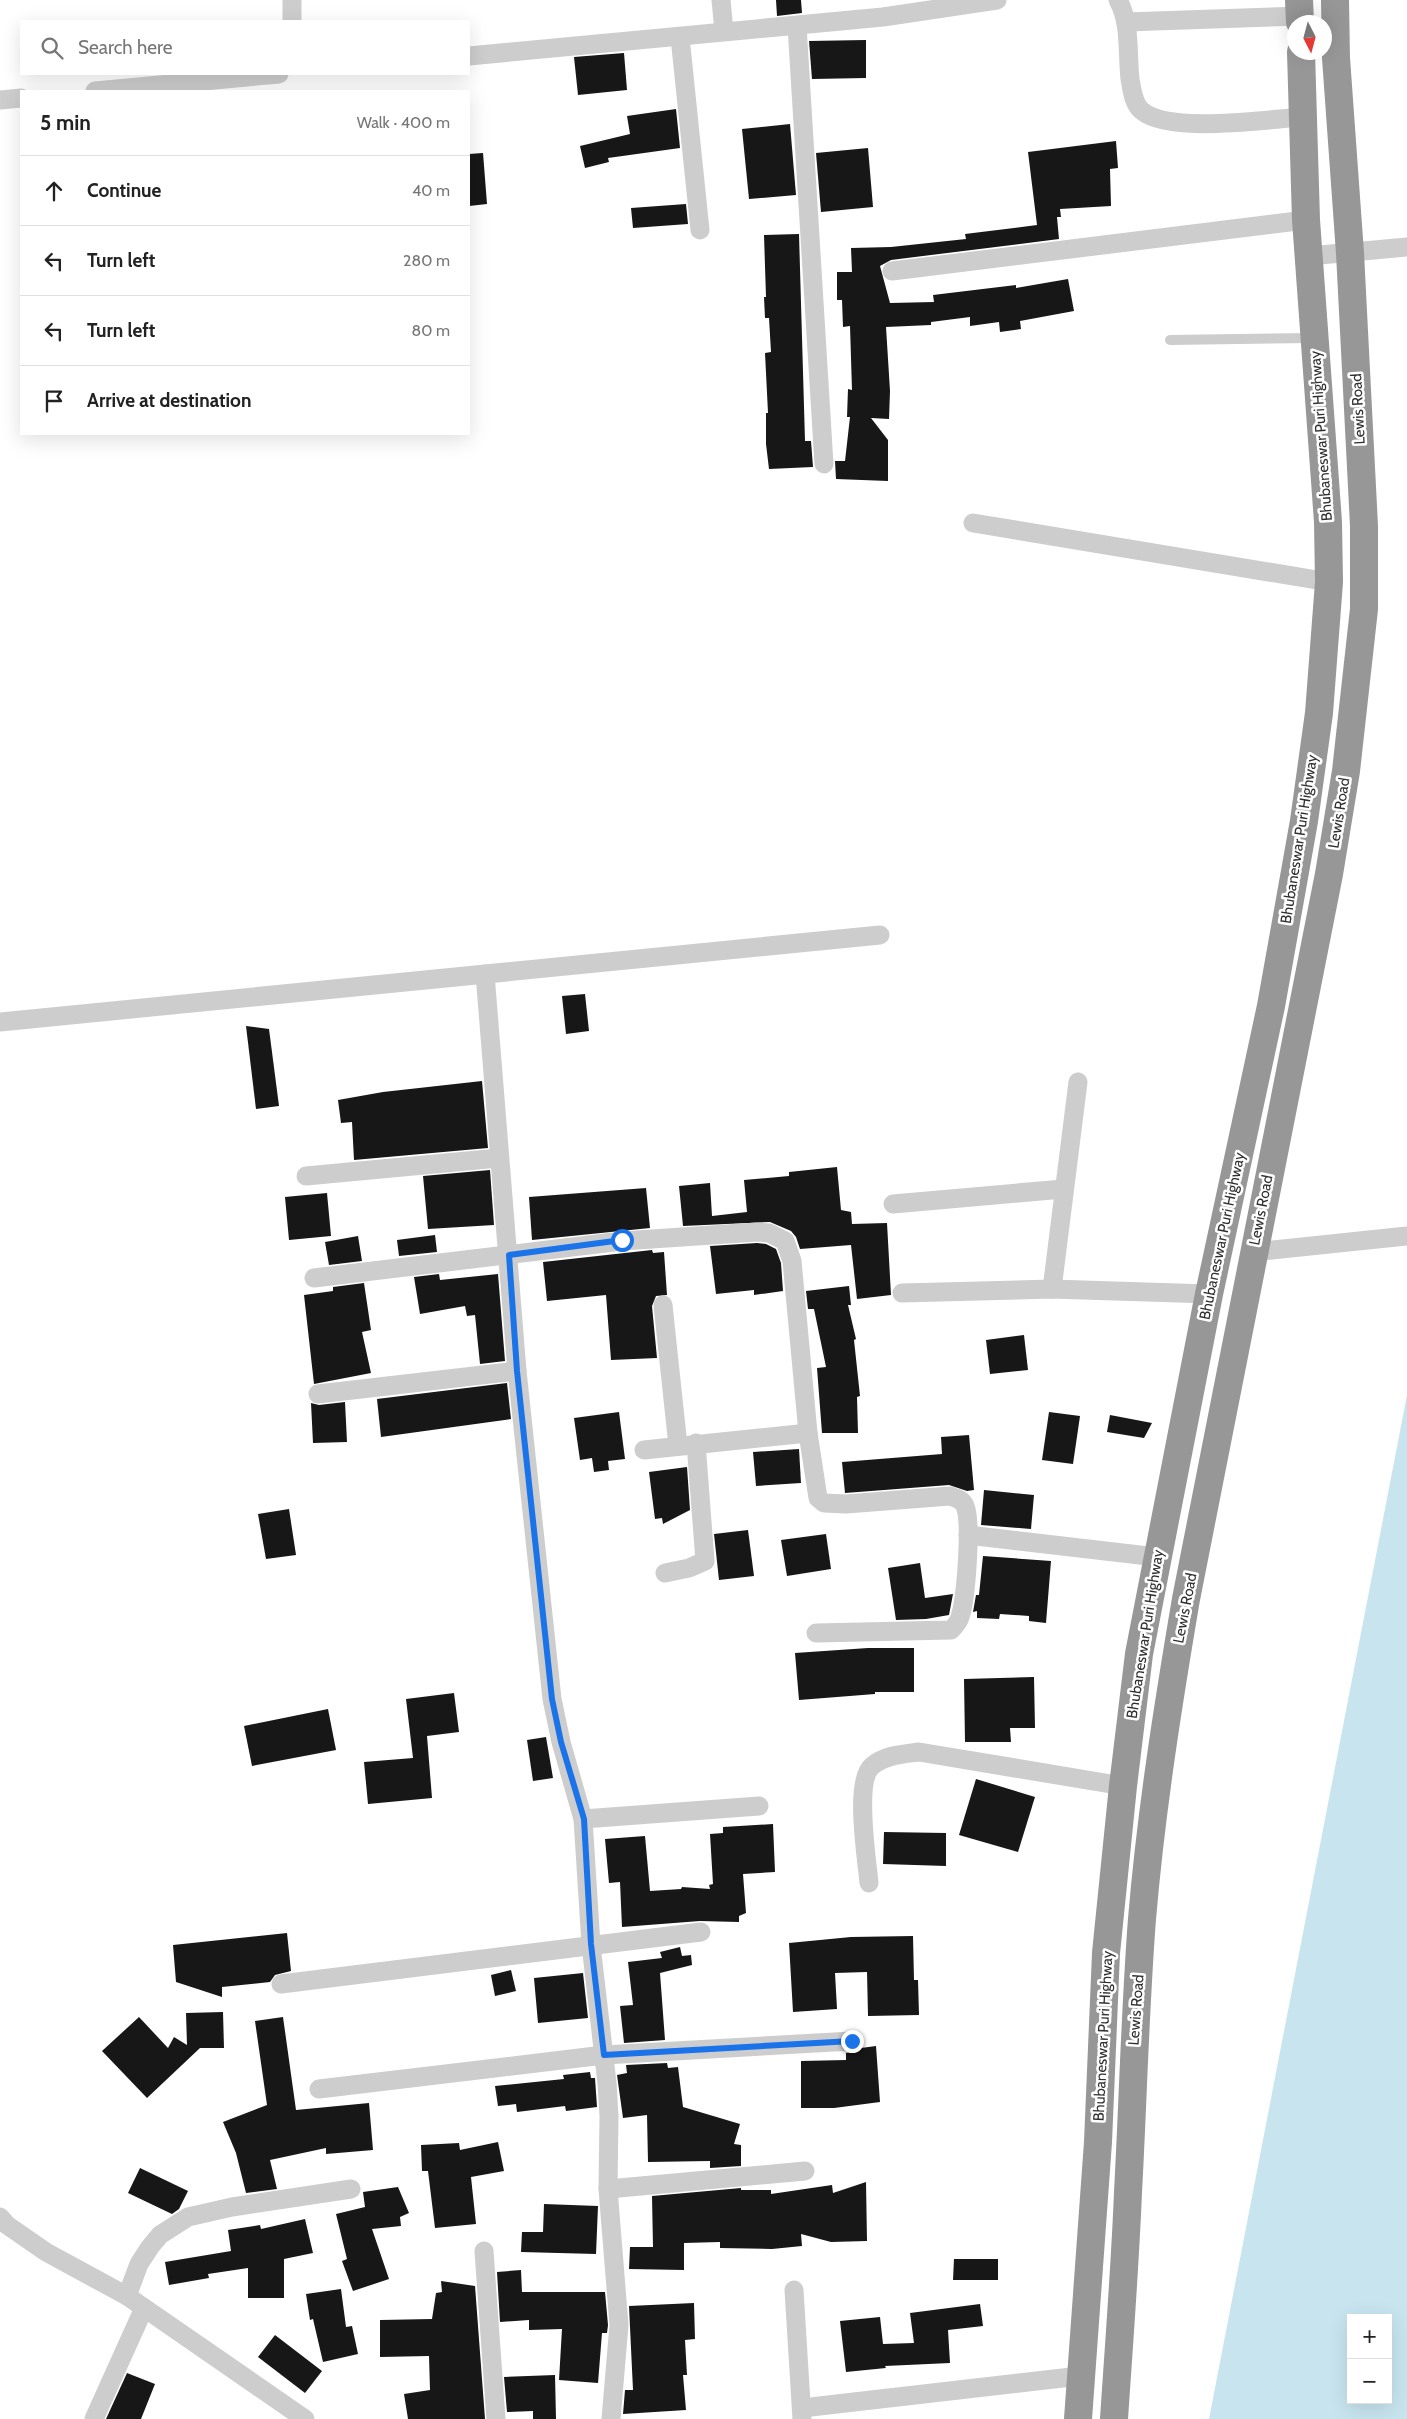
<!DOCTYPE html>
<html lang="en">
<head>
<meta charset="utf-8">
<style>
	:root { --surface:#fff; --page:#f2f2f2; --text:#222; --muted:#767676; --line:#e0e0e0 }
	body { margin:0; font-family:Cabin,sans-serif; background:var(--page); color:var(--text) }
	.controls { position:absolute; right:15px; bottom:15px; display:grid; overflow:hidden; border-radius:0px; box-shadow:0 5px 20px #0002 }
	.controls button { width:45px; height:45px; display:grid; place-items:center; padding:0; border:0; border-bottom:1px solid var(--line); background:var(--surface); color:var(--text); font:25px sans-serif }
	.compass { position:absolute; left:1287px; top:15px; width:45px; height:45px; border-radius:50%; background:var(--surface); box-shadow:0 5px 20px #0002; rotate:174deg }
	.stop { position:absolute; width:15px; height:15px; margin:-11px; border:4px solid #1a73e8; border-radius:50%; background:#fff }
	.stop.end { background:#1a73e8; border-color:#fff; box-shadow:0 1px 5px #0008 }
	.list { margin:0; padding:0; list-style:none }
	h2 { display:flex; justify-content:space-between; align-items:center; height:65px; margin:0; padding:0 20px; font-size:21px }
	h2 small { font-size:16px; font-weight:400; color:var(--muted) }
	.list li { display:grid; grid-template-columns:32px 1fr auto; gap:15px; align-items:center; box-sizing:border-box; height:70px; padding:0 20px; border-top:1px solid var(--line) }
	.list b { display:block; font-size:19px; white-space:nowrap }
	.list em { font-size:16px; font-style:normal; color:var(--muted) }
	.icon { flex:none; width:28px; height:28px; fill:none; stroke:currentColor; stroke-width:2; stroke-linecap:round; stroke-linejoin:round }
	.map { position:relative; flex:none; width:1407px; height:2419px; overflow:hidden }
	.search { position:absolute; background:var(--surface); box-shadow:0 5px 20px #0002; left:20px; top:20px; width:450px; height:55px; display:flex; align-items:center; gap:12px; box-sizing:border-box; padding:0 18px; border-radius:0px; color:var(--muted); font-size:19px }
	.panel { position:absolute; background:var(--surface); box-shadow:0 5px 20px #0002; left:20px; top:90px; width:450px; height:345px; border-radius:0px }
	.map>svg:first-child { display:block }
	.water { fill:#c8e5ef; fill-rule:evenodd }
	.building { fill:#171717 }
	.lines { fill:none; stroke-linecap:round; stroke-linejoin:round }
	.lane { stroke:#cdcdcd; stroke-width:10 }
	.street { stroke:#cdcdcd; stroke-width:19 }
	.highway { stroke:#979797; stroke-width:28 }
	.route { stroke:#1a73e8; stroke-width:6 }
	.labels { text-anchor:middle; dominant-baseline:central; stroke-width:5; stroke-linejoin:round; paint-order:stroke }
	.street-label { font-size:15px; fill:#303030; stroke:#fff }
</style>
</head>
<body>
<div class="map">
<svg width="1407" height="2419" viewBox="0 0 1407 2419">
	<rect width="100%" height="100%" fill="#fff"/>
	<!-- water -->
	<path class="water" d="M 1407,1395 L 1407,2419 L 1209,2419 ZM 1351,2318 L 1388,2318 L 1388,2400 L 1351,2400 Z"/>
	<!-- building -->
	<g class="building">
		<path d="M 776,0 L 801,0 L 802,13 L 777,16 Z"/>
		<path d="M 866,40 L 866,78 L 812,79 L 809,41 Z"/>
		<path d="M 624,53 L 627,90 L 578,95 L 574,57 Z"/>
		<path d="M 676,109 L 680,148 L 608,158 L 609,162 L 585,168 L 580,146 L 630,134 L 627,116 Z"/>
		<path d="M 790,124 L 796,195 L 749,199 L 742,129 Z"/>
		<path d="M 1116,141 L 1118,168 L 1110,169 L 1111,206 L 1060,209 L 1061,217 L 1057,217 L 1059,239 L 891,260 L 880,266 L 890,303 L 934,302 L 933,295 L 1016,285 L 1016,288 L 1068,279 L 1074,311 L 1020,321 L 1021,329 L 1000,332 L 999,322 L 970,326 L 970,317 L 931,322 L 931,325 L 886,327 L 890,391 L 889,419 L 871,418 L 888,440 L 888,481 L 836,479 L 835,461 L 845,461 L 850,417 L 847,417 L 848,389 L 852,390 L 850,326 L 843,327 L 842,300 L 837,300 L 837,272 L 852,272 L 851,248 L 891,247 L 966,239 L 965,234 L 1037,225 L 1028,152 Z"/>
		<path d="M 868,148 L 873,207 L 821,212 L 816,153 Z"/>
		<path d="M 483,153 L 487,204 L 469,206 L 469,154 Z"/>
		<path d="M 686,204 L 688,224 L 633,228 L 631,208 Z"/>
		<path d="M 799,234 L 805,441 L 811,441 L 813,467 L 769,469 L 766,444 L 766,413 L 768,413 L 765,353 L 771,352 L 769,318 L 765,318 L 764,297 L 766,297 L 764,235 Z"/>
		<path d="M 585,994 L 589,1031 L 566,1034 L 562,996 Z"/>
		<path d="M 246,1026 L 269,1029 L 279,1106 L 256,1109 Z"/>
		<path d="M 482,1081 L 488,1148 L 354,1160 L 352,1122 L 341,1123 L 338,1100 L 383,1092 Z"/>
		<path d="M 837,1167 L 841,1210 L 851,1212 L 852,1224 L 887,1223 L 891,1295 L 857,1299 L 851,1245 L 800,1249 L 796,1237 L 791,1231 L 770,1222 L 683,1226 L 679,1186 L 710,1183 L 712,1216 L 747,1212 L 744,1180 L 789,1176 L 789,1172 Z"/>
		<path d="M 490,1170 L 494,1225 L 428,1229 L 423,1176 Z"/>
		<path d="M 646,1188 L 650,1228 L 532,1240 L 529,1197 Z"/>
		<path d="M 327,1193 L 331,1236 L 289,1240 L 285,1197 Z"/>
		<path d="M 435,1235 L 437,1252 L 399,1256 L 397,1240 Z"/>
		<path d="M 358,1236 L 362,1261 L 329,1265 L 325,1242 Z"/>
		<path d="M 757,1243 L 766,1244 L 776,1249 L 781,1263 L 783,1291 L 754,1295 L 754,1290 L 716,1294 L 710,1246 Z"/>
		<path d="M 652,1250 L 653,1253 L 664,1252 L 667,1295 L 656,1296 L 652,1306 L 657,1358 L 611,1360 L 606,1295 L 547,1301 L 543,1262 Z"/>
		<path d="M 439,1274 L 440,1280 L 498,1274 L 505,1361 L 480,1364 L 475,1315 L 467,1316 L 465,1306 L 420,1314 L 414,1277 Z"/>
		<path d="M 364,1283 L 371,1330 L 362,1332 L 371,1373 L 314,1384 L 304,1295 L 333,1291 L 333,1287 Z"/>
		<path d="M 849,1286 L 851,1305 L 848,1305 L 856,1339 L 854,1340 L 860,1396 L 857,1397 L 858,1433 L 822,1433 L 817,1368 L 826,1367 L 814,1309 L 808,1309 L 806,1291 Z"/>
		<path d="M 1024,1335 L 1028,1370 L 990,1374 L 986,1340 Z"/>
		<path d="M 507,1383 L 511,1419 L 381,1437 L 377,1399 Z"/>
		<path d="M 345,1402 L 347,1442 L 313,1443 L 311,1403 L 319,1405 Z"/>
		<path d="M 619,1412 L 625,1459 L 608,1461 L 609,1470 L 594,1472 L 592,1458 L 580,1460 L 574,1418 Z"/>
		<path d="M 1049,1412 L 1080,1416 L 1073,1464 L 1042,1460 Z"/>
		<path d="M 1110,1415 L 1152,1423 L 1144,1438 L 1107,1432 Z"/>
		<path d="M 969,1435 L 974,1490 L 967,1491 L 949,1485 L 845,1493 L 842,1462 L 942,1454 L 941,1437 Z"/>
		<path d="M 799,1449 L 801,1483 L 756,1486 L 753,1452 Z"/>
		<path d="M 687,1467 L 690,1510 L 663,1524 L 662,1518 L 655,1519 L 649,1472 Z"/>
		<path d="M 984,1490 L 1034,1495 L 1031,1529 L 981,1525 Z"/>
		<path d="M 289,1509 L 296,1555 L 266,1559 L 258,1514 Z"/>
		<path d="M 748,1530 L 754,1576 L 719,1580 L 714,1534 Z"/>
		<path d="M 826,1534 L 831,1569 L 787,1576 L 781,1540 Z"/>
		<path d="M 983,1556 L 1051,1561 L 1046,1623 L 1029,1621 L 1029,1616 L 1000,1614 L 999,1619 L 977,1618 L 977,1611 L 973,1612 L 976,1595 L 979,1595 Z"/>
		<path d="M 920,1563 L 925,1598 L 953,1594 L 949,1615 L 926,1619 L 896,1620 L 888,1568 Z"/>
		<path d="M 868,1648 L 914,1648 L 914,1692 L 875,1692 L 875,1694 L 799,1700 L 795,1653 Z"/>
		<path d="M 1034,1677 L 1035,1728 L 1010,1728 L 1011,1742 L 965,1742 L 964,1679 Z"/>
		<path d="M 454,1693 L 459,1732 L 427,1736 L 432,1798 L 368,1804 L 364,1762 L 413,1758 L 406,1699 Z"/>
		<path d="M 328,1709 L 336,1750 L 252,1766 L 244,1726 Z"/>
		<path d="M 546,1737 L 553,1778 L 533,1781 L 527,1740 Z"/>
		<path d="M 976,1779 L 1035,1797 L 1018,1852 L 959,1835 Z"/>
		<path d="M 773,1824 L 775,1872 L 743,1874 L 746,1913 L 739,1916 L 739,1922 L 700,1921 L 622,1927 L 620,1882 L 609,1883 L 605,1839 L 645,1836 L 650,1891 L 681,1889 L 682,1887 L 710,1889 L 709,1885 L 713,1884 L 710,1834 L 723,1833 L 723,1827 Z"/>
		<path d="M 884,1832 L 946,1833 L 946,1866 L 883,1864 Z"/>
		<path d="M 287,1933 L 291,1971 L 275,1975 L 270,1982 L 222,1987 L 222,1997 L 176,1982 L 173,1945 Z"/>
		<path d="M 913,1936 L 914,1980 L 918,1980 L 919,2015 L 868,2016 L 867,1972 L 835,1973 L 837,2009 L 793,2012 L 789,1943 L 851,1937 Z"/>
		<path d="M 680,1947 L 682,1956 L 691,1955 L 692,1965 L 660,1973 L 665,2040 L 624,2043 L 620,2006 L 633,2005 L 628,1962 L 662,1958 L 660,1952 Z"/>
		<path d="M 511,1970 L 516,1991 L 495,1996 L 491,1975 Z"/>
		<path d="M 583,1973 L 588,2018 L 538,2023 L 534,1978 Z"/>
		<path d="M 223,2012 L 224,2048 L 200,2048 L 147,2098 L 102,2051 L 139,2017 L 168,2048 L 174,2037 L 187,2045 L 186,2013 Z"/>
		<path d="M 283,2017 L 296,2110 L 369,2103 L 373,2150 L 326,2154 L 326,2148 L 270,2160 L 277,2189 L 246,2193 L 236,2153 L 223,2122 L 267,2105 L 255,2021 Z"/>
		<path d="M 876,2046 L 880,2102 L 834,2108 L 801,2108 L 801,2061 L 846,2060 L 846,2053 L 858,2051 L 861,2048 Z"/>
		<path d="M 667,2063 L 668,2068 L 678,2067 L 683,2107 L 740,2124 L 734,2144 L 741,2145 L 741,2166 L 710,2168 L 710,2161 L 648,2162 L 647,2115 L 623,2118 L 617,2075 L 627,2073 L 626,2065 Z"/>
		<path d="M 590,2072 L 591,2078 L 595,2078 L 597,2107 L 566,2111 L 565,2106 L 517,2112 L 516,2104 L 498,2106 L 495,2086 L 564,2079 L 563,2075 Z"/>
		<path d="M 498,2142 L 504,2171 L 471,2177 L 476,2224 L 435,2228 L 428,2171 L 422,2171 L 421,2145 L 459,2143 L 460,2150 Z"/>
		<path d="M 140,2168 L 188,2191 L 179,2209 L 172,2214 L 128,2193 Z"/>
		<path d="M 866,2182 L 867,2241 L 831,2242 L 801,2234 L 802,2246 L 772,2249 L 720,2248 L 720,2242 L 684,2243 L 684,2270 L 629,2269 L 630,2247 L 653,2247 L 652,2196 L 741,2188 L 741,2190 L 771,2190 L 771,2194 L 832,2185 L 833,2193 Z"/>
		<path d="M 398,2187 L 409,2213 L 400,2217 L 401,2226 L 372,2229 L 389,2279 L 353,2291 L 342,2261 L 347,2259 L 336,2214 L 365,2207 L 363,2192 Z"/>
		<path d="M 544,2204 L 598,2206 L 596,2254 L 521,2252 L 522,2232 L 543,2232 Z"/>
		<path d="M 305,2219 L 313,2253 L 284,2259 L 284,2298 L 248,2298 L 248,2268 L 208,2274 L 209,2278 L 169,2285 L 165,2262 L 231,2251 L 228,2230 L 260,2225 L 261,2229 Z"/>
		<path d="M 954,2259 L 998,2259 L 998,2280 L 953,2280 Z"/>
		<path d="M 521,2270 L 522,2292 L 605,2292 L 608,2325 L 607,2333 L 602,2333 L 598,2383 L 559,2380 L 562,2329 L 529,2330 L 529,2320 L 500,2322 L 497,2272 Z"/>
		<path d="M 441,2281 L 475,2286 L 485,2419 L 408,2419 L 404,2394 L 430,2390 L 429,2356 L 380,2357 L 380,2320 L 432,2319 L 436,2293 L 442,2292 Z"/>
		<path d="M 341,2289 L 346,2327 L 352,2326 L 358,2354 L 323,2362 L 313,2319 L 310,2320 L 306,2294 Z"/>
		<path d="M 694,2303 L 695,2339 L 685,2340 L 687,2375 L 683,2375 L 686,2410 L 623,2414 L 625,2390 L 633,2390 L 629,2306 Z"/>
		<path d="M 980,2304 L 983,2326 L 948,2330 L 950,2363 L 885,2366 L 886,2368 L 846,2372 L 840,2321 L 880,2317 L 883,2344 L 914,2343 L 910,2313 Z"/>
		<path d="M 275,2335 L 322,2371 L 305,2393 L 258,2357 Z"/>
		<path d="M 127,2373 L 155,2384 L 141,2419 L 106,2419 Z"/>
		<path d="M 555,2375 L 556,2419 L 533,2419 L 533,2411 L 507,2412 L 504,2377 Z"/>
	</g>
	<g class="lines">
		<!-- lane -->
		<path class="lane" d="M 1170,340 L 1314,338"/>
		<!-- street -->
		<g class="street">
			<path d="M 292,0 L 292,21"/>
			<path d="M 721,0 L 724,31"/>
			<path d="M 1118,0 C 1131,23 1127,53 1130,79 C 1132,89 1133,104 1142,111 C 1170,134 1267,119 1304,117"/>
			<path d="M 1126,22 L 1300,16"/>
			<path d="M 797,26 L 824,464"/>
			<path d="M 680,37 L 700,230"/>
			<path d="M 469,56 L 883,17 L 997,0"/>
			<path d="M 95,91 L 279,74"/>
			<path d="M 0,100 L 21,98"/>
			<path d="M 1309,256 L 1407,247"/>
			<path d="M 892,271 L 1306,220"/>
			<path d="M 973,523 L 1329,582"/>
			<path d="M 485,974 L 517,1371 L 552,1699 L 561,1742 L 583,1819 L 591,1945 L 607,2083 L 609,2116 L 608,2189 L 619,2325 L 611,2419"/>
			<path d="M 0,1022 L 880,935"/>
			<path d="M 306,1176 L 499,1158"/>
			<path d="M 893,1204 L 1063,1189"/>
			<path d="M 1253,1252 L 1407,1236"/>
			<path d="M 314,1278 L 622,1241 L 757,1232 L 769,1233 L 785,1241 L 792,1261 L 808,1433 L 818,1498 L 824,1503 L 846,1504 L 950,1496 C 956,1498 962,1499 965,1506 C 972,1523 966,1599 960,1617 C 959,1622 955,1626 951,1630 L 816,1633"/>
			<path d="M 1052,1289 L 1078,1082"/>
			<path d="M 902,1293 L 1052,1289 L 1209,1294"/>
			<path d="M 663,1305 L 678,1446"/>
			<path d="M 318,1394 L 517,1371"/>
			<path d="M 644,1450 L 808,1433"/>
			<path d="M 968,1535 L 1157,1557"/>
			<path d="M 665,1573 L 689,1568 L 705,1561 L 696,1443"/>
			<path d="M 583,1819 L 759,1806"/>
			<path d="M 869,1883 C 867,1860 854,1781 872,1766 C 885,1755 903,1754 919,1752 L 1123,1786"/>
			<path d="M 281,1984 L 701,1932"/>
			<path d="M 319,2089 L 604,2055 L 852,2041"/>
			<path d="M 608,2189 L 805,2171"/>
			<path d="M 0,2217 L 7,2225 L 46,2252 L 127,2296 L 305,2419"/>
			<path d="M 484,2251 L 496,2419"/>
			<path d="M 794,2290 L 802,2419"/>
			<path d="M 127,2296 L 139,2264 L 150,2247 L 160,2235 L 188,2217 L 232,2207 L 351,2189"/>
			<path d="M 802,2408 L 1080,2376"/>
			<path d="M 94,2419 L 144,2308"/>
		</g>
		<!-- highway -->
		<g class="highway">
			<path d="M 1299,0 L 1300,22"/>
			<path d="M 1078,2419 L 1098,2142 L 1106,1953 L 1123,1786 L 1139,1654 L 1209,1294 L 1271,1006 L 1304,821 L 1319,713 L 1329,582 L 1328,522 L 1306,220 L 1301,52"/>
			<path d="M 1114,2419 C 1119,2343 1125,2268 1128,2192 C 1133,2101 1135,2010 1142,1919 C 1151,1812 1168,1705 1186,1599 L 1329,874 L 1346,771 L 1364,609 L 1364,526 L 1350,253 L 1336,58 L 1335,0"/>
		</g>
	</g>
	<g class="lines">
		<!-- route -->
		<path class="route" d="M 622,1240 L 509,1255 L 517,1371 L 552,1699 L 561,1742 L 584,1819 L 591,1944 L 604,2055 L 852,2041"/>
	</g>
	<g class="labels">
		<!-- street labels -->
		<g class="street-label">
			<text transform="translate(1358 409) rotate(-93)">Lewis Road</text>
			<text transform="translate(1321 436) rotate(-94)">Bhubaneswar Puri Highway</text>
			<text transform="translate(1339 813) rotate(-81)">Lewis Road</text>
			<text transform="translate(1299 839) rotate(-81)">Bhubaneswar Puri Highway</text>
			<text transform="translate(1261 1210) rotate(-79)">Lewis Road</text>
			<text transform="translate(1222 1236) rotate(-78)">Bhubaneswar Puri Highway</text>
			<text transform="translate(1185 1608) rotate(-79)">Lewis Road</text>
			<text transform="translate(1145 1634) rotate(-81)">Bhubaneswar Puri Highway</text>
			<text transform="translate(1136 2010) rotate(-86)">Lewis Road</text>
			<text transform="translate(1103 2036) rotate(-87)">Bhubaneswar Puri Highway</text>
		</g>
	</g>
</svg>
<div class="controls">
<button>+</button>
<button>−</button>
</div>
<svg class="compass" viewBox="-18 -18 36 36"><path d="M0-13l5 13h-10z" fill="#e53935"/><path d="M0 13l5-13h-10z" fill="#767676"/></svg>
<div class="stop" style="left:622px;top:1240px"></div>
<div class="stop end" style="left:852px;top:2041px"></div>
<div class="search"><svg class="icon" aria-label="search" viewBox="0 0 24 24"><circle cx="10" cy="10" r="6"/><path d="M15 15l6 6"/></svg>Search here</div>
<section class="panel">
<h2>5 min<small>Walk · 400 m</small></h2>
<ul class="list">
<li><svg class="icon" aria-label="ahead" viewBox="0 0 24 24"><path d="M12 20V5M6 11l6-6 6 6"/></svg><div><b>Continue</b></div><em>40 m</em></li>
<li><svg class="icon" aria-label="left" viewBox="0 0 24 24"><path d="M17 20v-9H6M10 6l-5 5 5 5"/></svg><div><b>Turn left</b></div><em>280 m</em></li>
<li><svg class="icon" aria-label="left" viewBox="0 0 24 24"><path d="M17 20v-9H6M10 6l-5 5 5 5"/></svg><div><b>Turn left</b></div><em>80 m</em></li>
<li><svg class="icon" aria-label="arrive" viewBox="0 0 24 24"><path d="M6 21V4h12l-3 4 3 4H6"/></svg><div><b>Arrive at destination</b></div></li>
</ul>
</section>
</div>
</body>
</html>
